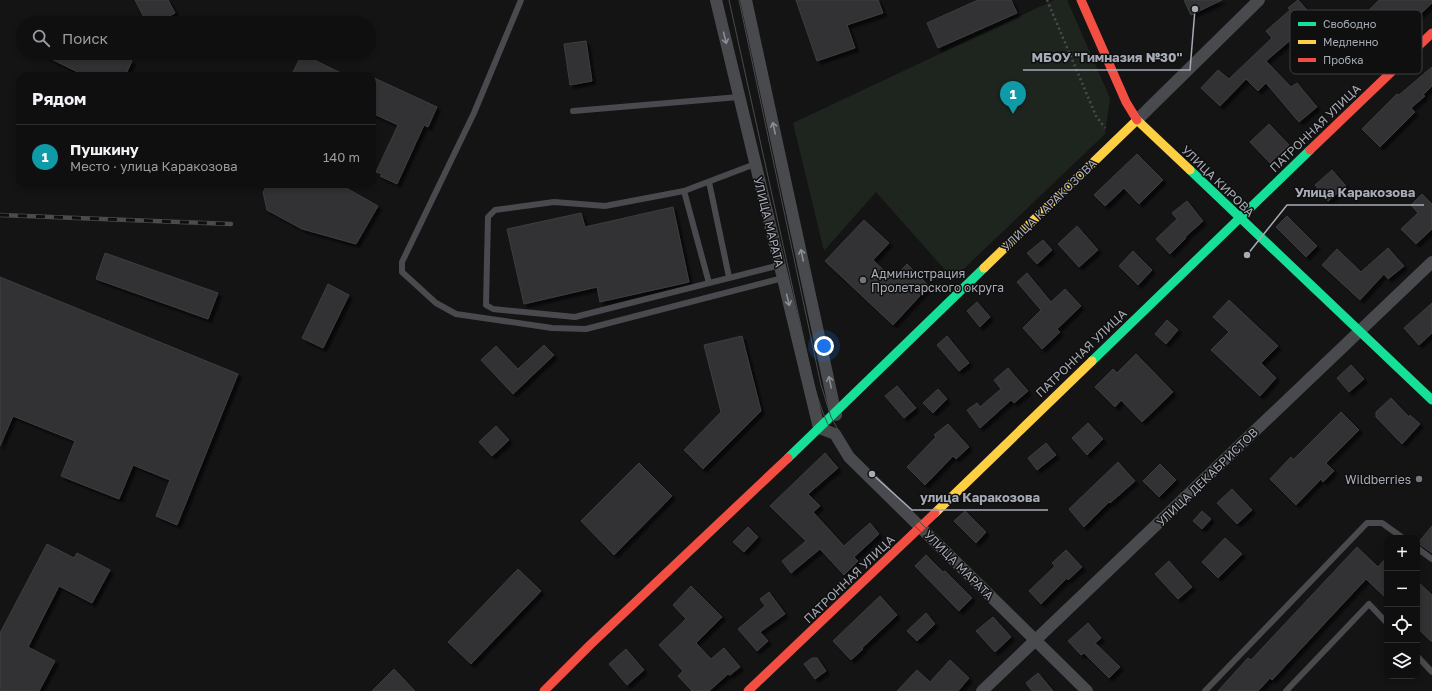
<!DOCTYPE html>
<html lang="ru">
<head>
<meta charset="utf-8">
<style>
	:root { --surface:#0f0f10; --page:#181819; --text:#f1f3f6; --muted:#9b9c9f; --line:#2f2f30; --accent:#73767d }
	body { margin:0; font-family:"Golos Text",sans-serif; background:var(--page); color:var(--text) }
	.controls { position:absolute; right:12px; bottom:12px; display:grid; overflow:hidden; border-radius:8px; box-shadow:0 2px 6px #0003 }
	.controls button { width:36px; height:36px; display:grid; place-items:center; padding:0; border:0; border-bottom:1px solid var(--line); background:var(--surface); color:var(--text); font:20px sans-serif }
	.you { position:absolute; left:824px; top:346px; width:14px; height:14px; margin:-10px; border:3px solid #fff; border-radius:50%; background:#1a73e8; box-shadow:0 0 0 6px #1a73e833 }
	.badge { display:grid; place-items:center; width:26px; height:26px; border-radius:50%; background:var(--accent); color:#fff; font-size:13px; font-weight:700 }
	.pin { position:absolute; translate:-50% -33px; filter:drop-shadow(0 1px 2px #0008) }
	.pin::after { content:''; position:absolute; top:21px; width:14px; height:12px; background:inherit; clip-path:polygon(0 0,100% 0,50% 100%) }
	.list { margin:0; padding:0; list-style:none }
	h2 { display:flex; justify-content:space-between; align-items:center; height:52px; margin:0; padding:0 16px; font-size:17px }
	h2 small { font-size:13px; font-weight:400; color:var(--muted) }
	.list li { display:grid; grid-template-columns:26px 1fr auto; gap:12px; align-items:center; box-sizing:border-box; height:64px; padding:0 16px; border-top:1px solid var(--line) }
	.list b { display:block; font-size:15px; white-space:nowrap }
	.list p { margin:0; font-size:13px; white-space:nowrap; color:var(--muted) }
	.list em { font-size:13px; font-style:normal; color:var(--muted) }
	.icon { flex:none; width:22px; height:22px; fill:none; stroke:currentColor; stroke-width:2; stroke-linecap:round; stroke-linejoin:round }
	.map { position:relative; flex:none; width:1432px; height:691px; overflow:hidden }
	.search { position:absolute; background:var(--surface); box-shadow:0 2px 6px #0003; left:16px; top:16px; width:360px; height:44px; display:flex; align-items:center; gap:10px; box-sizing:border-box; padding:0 14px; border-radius:22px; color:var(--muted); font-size:15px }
	.panel { position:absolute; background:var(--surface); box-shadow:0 2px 6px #0003; left:16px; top:72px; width:360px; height:116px; border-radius:12px }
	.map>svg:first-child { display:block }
	.green { fill:#1e251f }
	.building { fill:#323234; stroke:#3d3e41; filter:url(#shadow) }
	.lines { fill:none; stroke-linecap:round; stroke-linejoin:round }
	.path { stroke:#4a4c4f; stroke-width:2.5; stroke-dasharray:2 3; stroke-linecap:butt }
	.lane { stroke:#494a4d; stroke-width:6 }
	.street { stroke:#494a4d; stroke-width:12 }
	.fast { stroke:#16e098; stroke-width:9 }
	.slow { stroke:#ffcf43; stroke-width:9 }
	.jam { stroke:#f24e42; stroke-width:9 }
	.tram { stroke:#494b4d; stroke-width:1 }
	.rail-casing { stroke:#494b4d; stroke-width:4.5 }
	.rail { stroke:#0f0f10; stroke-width:3; stroke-dasharray:9; stroke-linecap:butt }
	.oneway { stroke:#8a8e96 }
	.poi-dot { fill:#73767d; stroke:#0f0f10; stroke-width:1.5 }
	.labels { text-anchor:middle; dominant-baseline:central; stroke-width:3; stroke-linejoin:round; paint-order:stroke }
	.street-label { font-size:12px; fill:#a6abb5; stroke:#0f0f10 }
	.poi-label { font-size:12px; fill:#a6abb5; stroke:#0f0f10; text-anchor:start }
	.key { fill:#0f0f10; stroke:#3c3e42; stroke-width:1 }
	.key-label { font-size:11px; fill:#a6abb5 }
	.leader { fill:none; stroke:#a6abb5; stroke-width:1.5 }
	.callout-dot { fill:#a6abb5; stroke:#0f0f10; stroke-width:1.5 }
	.callout-label { font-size:13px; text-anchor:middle; font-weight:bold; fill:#a6abb5; stroke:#0f0f10; stroke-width:3; stroke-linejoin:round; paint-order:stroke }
</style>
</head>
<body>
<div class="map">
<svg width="1432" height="691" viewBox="0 0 1432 691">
	<defs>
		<filter id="shadow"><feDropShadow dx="3.5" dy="3.5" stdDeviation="1" flood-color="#0009"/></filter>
	</defs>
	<rect width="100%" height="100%" fill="#141415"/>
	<!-- green -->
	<path class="green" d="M 1054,0 L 1067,0 L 1110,98 L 1105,134 L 953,279 L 876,192 L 824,251 L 793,123 Z"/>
	<!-- building -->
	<g class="building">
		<path d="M 135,0 L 168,0 L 175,13 L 157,23 L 147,23 Z"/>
		<path d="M 796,0 L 878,0 L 883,13 L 847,25 L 855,48 L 817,61 Z"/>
		<path d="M 978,0 L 1011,0 L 1017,13 L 938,48 L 927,23 Z"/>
		<path d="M 1184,0 L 1222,0 L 1191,15 Z"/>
		<path d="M 1298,0 L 1315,19 L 1266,61 L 1291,87 L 1297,83 L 1317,107 L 1299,122 L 1266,83 L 1258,91 L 1246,79 L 1220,106 L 1201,88 L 1218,70 L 1229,79 L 1272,38 L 1266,31 L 1290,10 L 1288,8 Z"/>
		<path d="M 1379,0 L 1432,0 L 1432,3 L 1415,19 L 1408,12 L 1352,69 L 1332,48 Z"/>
		<path d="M 586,41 L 592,81 L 570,85 L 564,44 Z"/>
		<path d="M 39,53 L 115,53 L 132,61 L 125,76 L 86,76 Z"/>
		<path d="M 302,54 L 347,76 L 291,76 Z"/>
		<path d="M 1432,67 L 1432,86 L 1423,95 L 1425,96 L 1411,108 L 1415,112 L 1380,147 L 1362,129 L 1397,94 L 1399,95 Z"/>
		<path d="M 372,77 L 437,107 L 428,127 L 424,125 L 397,184 L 380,176 L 382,174 L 376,172 L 398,125 L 372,113 Z"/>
		<path d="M 1269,124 L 1289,145 L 1270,163 L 1250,142 Z"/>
		<path d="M 1137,154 L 1163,180 L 1139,204 L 1124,188 L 1105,206 L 1094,195 Z"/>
		<path d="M 1332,170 L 1346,186 L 1328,201 L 1315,185 Z"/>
		<path d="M 268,184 L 339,184 L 378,206 L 356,244 L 302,229 L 267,210 L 263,192 Z"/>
		<path d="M 1422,194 L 1432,204 L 1432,229 L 1416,244 L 1401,229 L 1418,213 L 1411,205 Z"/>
		<path d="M 1187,201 L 1203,221 L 1185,237 L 1186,238 L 1170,254 L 1156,239 L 1177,219 L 1172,213 Z"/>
		<path d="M 673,207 L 689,282 L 600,302 L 597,287 L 524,304 L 507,229 L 581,213 L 585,227 Z"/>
		<path d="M 1287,216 L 1317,246 L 1306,257 L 1276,227 Z"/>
		<path d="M 864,220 L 889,243 L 873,260 L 893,279 L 907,264 L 929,286 L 893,325 L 825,261 Z"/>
		<path d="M 1077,226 L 1098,250 L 1079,267 L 1058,244 Z"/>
		<path d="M 1043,240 L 1052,250 L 1037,264 L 1027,253 Z"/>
		<path d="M 1388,248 L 1404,266 L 1388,279 L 1384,274 L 1360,300 L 1322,265 L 1337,249 L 1361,272 Z"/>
		<path d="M 1133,251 L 1152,270 L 1138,285 L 1119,266 Z"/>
		<path d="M 105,253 L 218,293 L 208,319 L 96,279 Z"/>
		<path d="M 1027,273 L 1051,302 L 1065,289 L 1081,306 L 1057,329 L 1060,332 L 1042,349 L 1023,328 L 1041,310 L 1017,282 Z"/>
		<path d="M 0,277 L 238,374 L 177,525 L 156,516 L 170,480 L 133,465 L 119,499 L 61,476 L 75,441 L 13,416 L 0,446 Z"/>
		<path d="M 328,284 L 349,295 L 323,348 L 302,338 Z"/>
		<path d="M 1229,300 L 1278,346 L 1261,363 L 1276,378 L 1260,396 L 1211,350 L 1229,332 L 1213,317 Z"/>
		<path d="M 977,302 L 990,317 L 980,327 L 967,311 Z"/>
		<path d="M 1432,303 L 1432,333 L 1419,345 L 1404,328 Z"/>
		<path d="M 1167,320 L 1178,330 L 1166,344 L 1155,334 Z"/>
		<path d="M 742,336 L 761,411 L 703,469 L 684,450 L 721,412 L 704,345 Z"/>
		<path d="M 947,336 L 969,363 L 959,371 L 937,345 Z"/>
		<path d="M 544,345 L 554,355 L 513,394 L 481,360 L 496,346 L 518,369 Z"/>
		<path d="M 1136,354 L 1173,392 L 1142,422 L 1121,400 L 1115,407 L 1095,387 L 1113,369 L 1117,373 Z"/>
		<path d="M 1351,365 L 1364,379 L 1349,392 L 1337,378 Z"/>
		<path d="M 1008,368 L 1028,391 L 1014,403 L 1011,400 L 980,428 L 967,410 L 977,403 L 980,407 L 1001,389 L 994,380 Z"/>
		<path d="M 897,386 L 916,408 L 904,418 L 885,396 Z"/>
		<path d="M 938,389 L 947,399 L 933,413 L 923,403 Z"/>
		<path d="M 1391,398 L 1409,417 L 1410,415 L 1420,424 L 1402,444 L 1376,417 L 1376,412 Z"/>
		<path d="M 1341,412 L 1359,430 L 1326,463 L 1334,471 L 1323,482 L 1321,479 L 1296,505 L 1270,479 L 1291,457 L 1293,460 Z"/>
		<path d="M 1088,423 L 1103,439 L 1087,455 L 1072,438 Z"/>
		<path d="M 948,424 L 969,447 L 956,459 L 953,456 L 925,485 L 907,467 L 936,437 L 934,435 Z"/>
		<path d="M 496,426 L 509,440 L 492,456 L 479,442 Z"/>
		<path d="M 1046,443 L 1056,455 L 1037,470 L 1028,458 Z"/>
		<path d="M 825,453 L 838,468 L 808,494 L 820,506 L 813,512 L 844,546 L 870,523 L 879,534 L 854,557 L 858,561 L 844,575 L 820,549 L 791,573 L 782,561 L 806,541 L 770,506 Z"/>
		<path d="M 1118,462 L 1135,481 L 1110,503 L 1109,502 L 1084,527 L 1069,509 Z"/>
		<path d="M 639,463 L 672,496 L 614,555 L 581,521 Z"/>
		<path d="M 1160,464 L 1176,480 L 1159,497 L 1143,481 Z"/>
		<path d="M 1232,489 L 1252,510 L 1237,524 L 1217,503 Z"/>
		<path d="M 965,511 L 986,532 L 976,543 L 954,521 Z"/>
		<path d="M 1202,511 L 1211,519 L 1202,529 L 1193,521 Z"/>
		<path d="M 1432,526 L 1432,553 L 1418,543 Z"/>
		<path d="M 748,527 L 758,537 L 744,552 L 733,542 Z"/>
		<path d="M 1225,538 L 1242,554 L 1218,578 L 1202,562 Z"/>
		<path d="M 47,544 L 74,558 L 77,553 L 110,570 L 92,603 L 59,586 L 28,647 L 55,661 L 39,691 L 0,691 L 0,633 Z"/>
		<path d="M 1357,547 L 1378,567 L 1387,557 L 1387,599 L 1366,579 L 1272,680 L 1270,678 L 1258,691 L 1218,691 L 1248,658 L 1251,660 Z"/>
		<path d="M 1066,550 L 1082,567 L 1068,580 L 1067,578 L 1041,604 L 1029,591 L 1055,566 L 1052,563 Z"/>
		<path d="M 926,555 L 943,572 L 945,571 L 972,598 L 959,611 L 915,566 Z"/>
		<path d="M 1169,561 L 1192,587 L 1178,599 L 1155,574 Z"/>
		<path d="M 518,569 L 541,591 L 471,664 L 448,642 Z"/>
		<path d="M 1417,581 L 1432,595 L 1432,642 L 1417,628 Z"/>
		<path d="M 691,586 L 722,617 L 696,643 L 711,659 L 724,648 L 740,667 L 730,675 L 728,674 L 709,691 L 692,691 L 678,676 L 683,671 L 659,645 L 686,619 L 673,605 Z"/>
		<path d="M 769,592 L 785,614 L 760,632 L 768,641 L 757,651 L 738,629 L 765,606 L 760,599 Z"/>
		<path d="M 880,596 L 897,615 L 862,648 L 863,649 L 851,660 L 833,641 Z"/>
		<path d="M 926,613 L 935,624 L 917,641 L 907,631 Z"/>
		<path d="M 993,617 L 1011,637 L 995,652 L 976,631 Z"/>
		<path d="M 1088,623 L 1101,638 L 1095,643 L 1120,667 L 1109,678 L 1084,653 L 1081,655 L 1068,641 Z"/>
		<path d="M 626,649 L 644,670 L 627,685 L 609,664 Z"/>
		<path d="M 812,658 L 817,658 L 826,671 L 815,679 L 804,664 Z"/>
		<path d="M 950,660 L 969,678 L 958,691 L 897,691 L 917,670 L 930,682 Z"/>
		<path d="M 394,669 L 415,691 L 372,691 Z"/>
		<path d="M 1038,673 L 1053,691 L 1032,691 L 1026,683 Z"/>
	</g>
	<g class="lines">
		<!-- path -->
		<path class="path" d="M 1047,0 L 1096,116 L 1105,128"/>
		<!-- lane -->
		<g class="lane">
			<path d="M 521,0 L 474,113 L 402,262 L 402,272 L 436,303 L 456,314 L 552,328 L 586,329 L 783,278"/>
			<path d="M 573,111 L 739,97"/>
			<path d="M 755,164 L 684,191 L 605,206 L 554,202 L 495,210 L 488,217 L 486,305 L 493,309 L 575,317 L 780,265"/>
			<path d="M 709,182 L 729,277"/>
			<path d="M 684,191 L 709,283"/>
			<path d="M 1417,548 L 1432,559"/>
			<path d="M 1417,656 L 1432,672"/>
			<path d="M 1205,691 L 1367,523 L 1382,523 L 1403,538"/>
			<path d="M 1286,691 L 1369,604 L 1387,623"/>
		</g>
		<!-- street -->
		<g class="street">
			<path d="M 716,0 L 819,428 L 835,434 L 849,457 L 1087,691"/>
			<path d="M 746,0 L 836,415"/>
			<path d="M 1137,120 L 1259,0"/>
			<path d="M 982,691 L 1432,262"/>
		</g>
		<!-- fast -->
		<g class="fast">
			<path d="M 1190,170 L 1432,400"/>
			<path d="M 1092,361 L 1310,150"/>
			<path d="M 788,458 L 984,268"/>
		</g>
		<!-- slow -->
		<g class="slow">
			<path d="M 984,268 L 1137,120 L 1190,170"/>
			<path d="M 935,513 L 1092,361"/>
		</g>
		<!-- jam -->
		<g class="jam">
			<path d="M 1081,0 L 1126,102 L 1137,120"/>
			<path d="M 1310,150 L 1432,33"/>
			<path d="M 544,691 L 590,645 L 788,458"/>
			<path d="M 748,691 L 935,513"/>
		</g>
		<!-- tram -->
		<g class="tram">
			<path d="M 729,0 L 814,385 C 822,414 831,434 847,459 L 1082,691"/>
			<path d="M 739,0 L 821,385 L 831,417 L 852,455 L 1091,691"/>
		</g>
		<!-- rail casing -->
		<g class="rail-casing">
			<path id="rail" d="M 0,215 L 231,224"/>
		</g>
		<!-- rail -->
		<use href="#rail" class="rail"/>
	</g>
	<!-- one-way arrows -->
	<defs><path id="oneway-shaft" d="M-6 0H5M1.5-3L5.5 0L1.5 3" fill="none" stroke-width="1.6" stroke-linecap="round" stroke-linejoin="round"/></defs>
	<g class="oneway">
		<use href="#oneway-shaft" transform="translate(725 38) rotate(76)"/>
		<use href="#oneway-shaft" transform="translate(774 128) rotate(-102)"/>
		<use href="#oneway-shaft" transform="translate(802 255) rotate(-102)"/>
		<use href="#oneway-shaft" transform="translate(788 300) rotate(76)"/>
		<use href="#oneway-shaft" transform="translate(830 382) rotate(-102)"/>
	</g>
	<!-- markers -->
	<g class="poi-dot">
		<circle cx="863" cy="280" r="4"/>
		<circle cx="1419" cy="479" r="4"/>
	</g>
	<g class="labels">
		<!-- street labels -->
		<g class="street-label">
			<text transform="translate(1315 128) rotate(-44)">ПАТРОННАЯ УЛИЦА</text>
			<text transform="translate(1218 181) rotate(44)">УЛИЦА КИРОВА</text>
			<text transform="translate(1049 205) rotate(-44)">УЛИЦА КАРАКОЗОВА</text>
			<text transform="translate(769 222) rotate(76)">УЛИЦА МАРАТА</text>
			<text transform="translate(1081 353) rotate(-44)">ПАТРОННАЯ УЛИЦА</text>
			<text transform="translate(1207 477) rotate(-44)">УЛИЦА ДЕКАБРИСТОВ</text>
			<text transform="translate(959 565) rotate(45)">УЛИЦА МАРАТА</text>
			<text transform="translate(849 579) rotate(-44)">ПАТРОННАЯ УЛИЦА</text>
		</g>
		<!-- poi labels -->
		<g class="poi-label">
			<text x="871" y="273">Администрация<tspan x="871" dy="14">Пролетарского округа</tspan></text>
			<text x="1411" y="479" text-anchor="end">Wildberries</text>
		</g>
	</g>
	<!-- legend -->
	<rect x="1290" y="10" width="132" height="64" rx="6" class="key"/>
	<rect x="1298" y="22" width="18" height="4" fill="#16e098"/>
	<rect x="1298" y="40" width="18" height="4" fill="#ffcf43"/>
	<rect x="1298" y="58" width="18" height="4" fill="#f24e42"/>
	<g class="key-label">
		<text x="1323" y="28">Свободно</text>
		<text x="1323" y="46">Медленно</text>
		<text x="1323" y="64">Пробка</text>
	</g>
	<!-- callouts -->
	<path class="leader" d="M1195 9L1190 70H1023M1247 255L1287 205H1424M872 474L912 510H1048"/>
	<g class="callout-dot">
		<circle cx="1195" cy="9" r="4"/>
		<circle cx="1247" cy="255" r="4"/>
		<circle cx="872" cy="474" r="4"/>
	</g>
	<g class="callout-label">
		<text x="1107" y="62">МБОУ "Гимназия №30"</text>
		<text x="1355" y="197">Улица Каракозова</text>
		<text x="980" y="502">улица Каракозова</text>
	</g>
</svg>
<div class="controls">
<button>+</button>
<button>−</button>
<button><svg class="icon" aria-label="locate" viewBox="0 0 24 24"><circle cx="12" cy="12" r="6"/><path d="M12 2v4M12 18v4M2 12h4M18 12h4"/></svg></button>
<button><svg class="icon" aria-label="layers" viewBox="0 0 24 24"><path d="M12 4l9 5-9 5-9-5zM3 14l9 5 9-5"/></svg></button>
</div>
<div class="you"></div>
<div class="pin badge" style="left:1013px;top:114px;background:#0f9aa8">1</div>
<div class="search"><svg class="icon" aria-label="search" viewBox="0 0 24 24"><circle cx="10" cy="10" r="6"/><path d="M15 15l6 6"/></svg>Поиск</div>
<section class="panel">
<h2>Рядом<small></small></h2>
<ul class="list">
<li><span class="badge" style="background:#0f9aa8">1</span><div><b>Пушкину</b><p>Место · улица Каракозова</p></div><em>140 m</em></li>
</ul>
</section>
</div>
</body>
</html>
